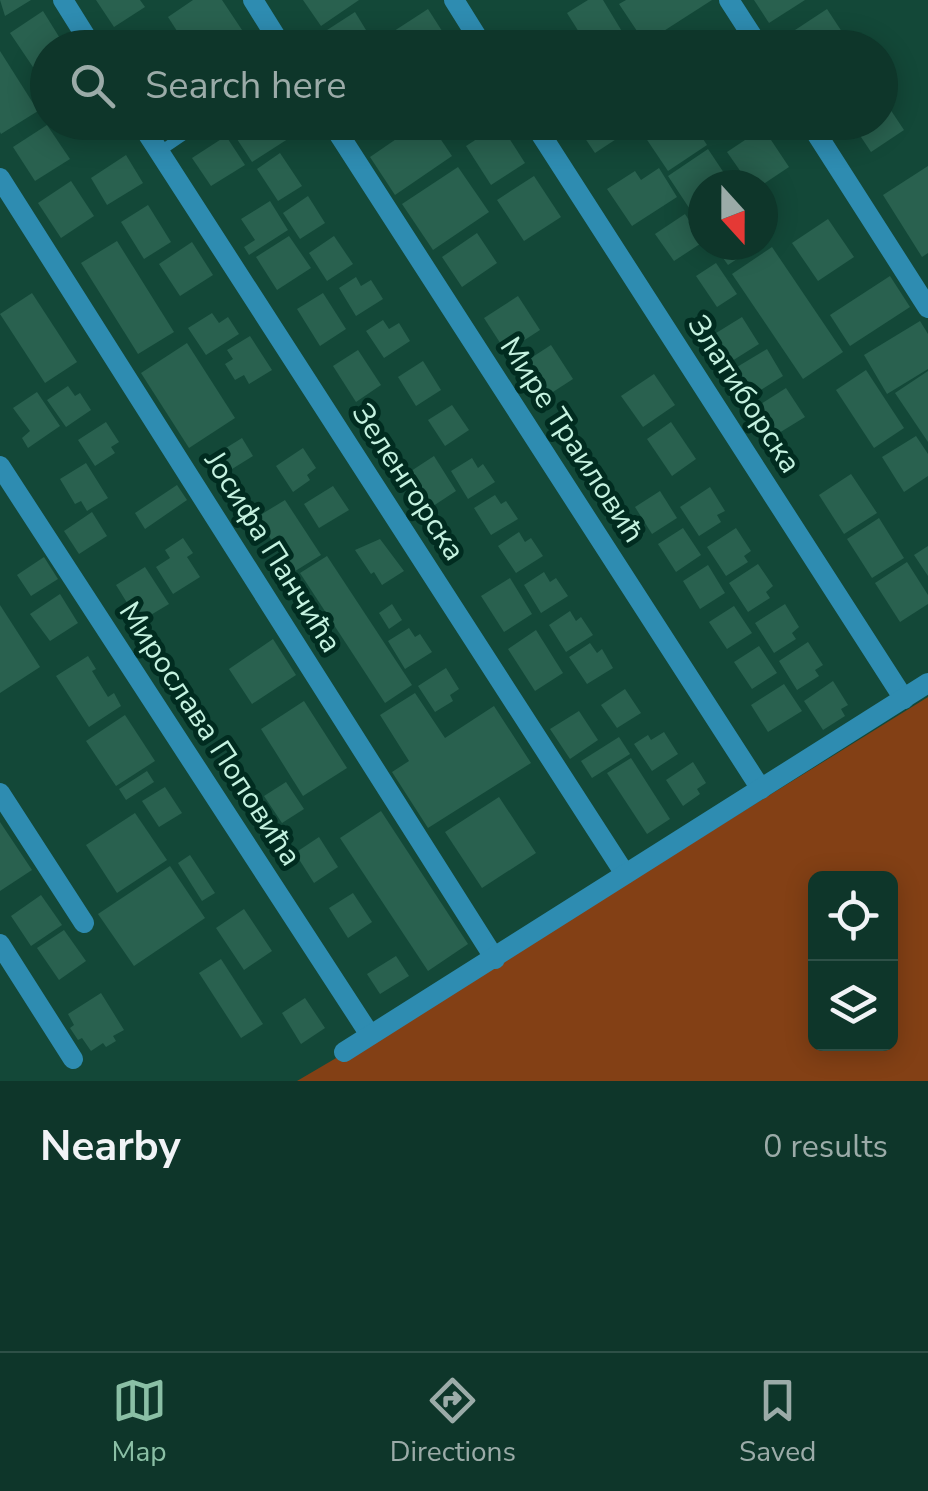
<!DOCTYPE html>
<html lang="en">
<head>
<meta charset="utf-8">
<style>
	:root { --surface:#0e362a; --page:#173e32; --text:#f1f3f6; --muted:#9baba8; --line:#2e5047; --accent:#8abfa5 }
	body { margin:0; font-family:"Nunito Sans",sans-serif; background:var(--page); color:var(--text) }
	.controls { position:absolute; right:30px; bottom:30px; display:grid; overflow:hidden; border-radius:15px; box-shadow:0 5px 25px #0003 }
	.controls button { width:90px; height:90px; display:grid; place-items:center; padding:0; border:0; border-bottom:2px solid var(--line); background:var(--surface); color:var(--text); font:50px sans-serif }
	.compass { position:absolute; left:688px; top:170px; width:90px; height:90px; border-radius:50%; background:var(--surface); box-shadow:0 5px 25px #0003; rotate:159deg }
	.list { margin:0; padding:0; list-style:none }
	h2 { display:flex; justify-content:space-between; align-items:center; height:130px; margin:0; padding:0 40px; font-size:42px }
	h2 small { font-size:32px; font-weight:400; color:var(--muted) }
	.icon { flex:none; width:55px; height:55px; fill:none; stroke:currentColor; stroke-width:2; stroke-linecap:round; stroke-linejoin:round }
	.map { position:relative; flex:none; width:928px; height:1081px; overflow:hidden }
	.search { position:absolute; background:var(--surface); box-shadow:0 5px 25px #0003; left:30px; right:30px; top:30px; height:110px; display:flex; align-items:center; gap:25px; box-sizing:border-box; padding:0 35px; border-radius:55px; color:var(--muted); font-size:38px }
	.sheet { height:270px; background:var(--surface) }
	nav { display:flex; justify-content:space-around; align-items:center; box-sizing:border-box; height:140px; border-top:2px solid var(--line); background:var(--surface); font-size:28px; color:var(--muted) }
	nav a { display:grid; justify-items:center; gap:5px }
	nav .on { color:var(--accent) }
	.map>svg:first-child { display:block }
	.green { fill:#834015; fill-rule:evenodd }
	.building { fill:#29614f }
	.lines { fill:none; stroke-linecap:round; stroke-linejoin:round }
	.service { stroke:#2e8cb1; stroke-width:10 }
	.minor { stroke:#2e8cb1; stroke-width:20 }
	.labels { text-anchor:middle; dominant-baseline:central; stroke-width:10; stroke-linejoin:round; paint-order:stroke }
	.street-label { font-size:30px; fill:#c5f2e0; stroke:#012c20 }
</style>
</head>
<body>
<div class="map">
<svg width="928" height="1081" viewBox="0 0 928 1081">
	<rect width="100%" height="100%" fill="#134838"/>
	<!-- green -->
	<path class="green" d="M 928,697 L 928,1081 L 297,1081 L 510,956 ZM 816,878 L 890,878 L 890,1044 L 816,1044 Z"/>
	<!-- building -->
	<g class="building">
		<path d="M 0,0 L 31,0 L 5,16 Z"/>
		<path d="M 96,0 L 140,0 L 145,7 L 114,27 Z"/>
		<path d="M 193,0 L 222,0 L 254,48 L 188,48 L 168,17 Z"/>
		<path d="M 303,0 L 359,0 L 321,26 Z"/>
		<path d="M 588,0 L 603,0 L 632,48 L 589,48 L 567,13 Z"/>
		<path d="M 626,0 L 712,0 L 645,43 L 619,4 Z"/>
		<path d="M 754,0 L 805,0 L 769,23 Z"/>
		<path d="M 428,9 L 451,45 L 447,48 L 400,48 L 391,33 Z"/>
		<path d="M 827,9 L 848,41 L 838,48 L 798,48 L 789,34 Z"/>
		<path d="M 43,11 L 66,48 L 48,48 L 48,66 L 37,73 L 10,33 Z"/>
		<path d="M 355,12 L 377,48 L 333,48 L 324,32 Z"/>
		<path d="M 700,30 L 712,48 L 674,48 Z"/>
		<path d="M 0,51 L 38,111 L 1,134 L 0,132 Z"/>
		<path d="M 880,94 L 904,130 L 871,152 L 851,122 L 880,122 Z"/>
		<path d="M 256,122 L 282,122 L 291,137 L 252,162 L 235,136 Z"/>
		<path d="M 421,122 L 429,122 L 452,156 L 395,195 L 370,157 Z"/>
		<path d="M 574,122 L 626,122 L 630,130 L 595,153 Z"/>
		<path d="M 635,122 L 692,122 L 707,145 L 668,171 Z"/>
		<path d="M 500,124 L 525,163 L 491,185 L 466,146 Z"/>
		<path d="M 47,125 L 70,159 L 35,181 L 13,147 Z"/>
		<path d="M 763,128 L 789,167 L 762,185 L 750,185 L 727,152 Z"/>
		<path d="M 226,136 L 245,165 L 211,186 L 192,158 Z"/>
		<path d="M 708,149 L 732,185 L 703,185 L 703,229 L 668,176 Z"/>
		<path d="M 280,153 L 302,186 L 278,201 L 257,169 Z"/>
		<path d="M 126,155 L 143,183 L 107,205 L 91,178 Z"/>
		<path d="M 928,166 L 928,253 L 922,257 L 883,195 Z"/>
		<path d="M 458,167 L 489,212 L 433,250 L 402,204 Z"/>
		<path d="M 659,168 L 677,197 L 632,226 L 607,189 L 635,171 L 641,180 Z"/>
		<path d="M 534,176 L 561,217 L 524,241 L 497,200 Z"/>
		<path d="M 71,181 L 94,216 L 61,238 L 38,203 Z"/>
		<path d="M 308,196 L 325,223 L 300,239 L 283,213 Z"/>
		<path d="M 270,201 L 288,230 L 249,255 L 244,247 L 255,240 L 241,219 Z"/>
		<path d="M 148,205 L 171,242 L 144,259 L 121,222 Z"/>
		<path d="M 685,214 L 703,242 L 674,261 L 655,234 Z"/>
		<path d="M 828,219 L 854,257 L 818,281 L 792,243 Z"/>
		<path d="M 477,233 L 497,263 L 462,287 L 442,257 Z"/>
		<path d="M 289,236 L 311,268 L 277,290 L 256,257 Z"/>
		<path d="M 334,236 L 353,264 L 327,281 L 309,253 Z"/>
		<path d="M 117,241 L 174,332 L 138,354 L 81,263 Z"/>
		<path d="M 192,242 L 213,275 L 180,296 L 159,264 Z"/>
		<path d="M 714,245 L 758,245 L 728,265 Z"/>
		<path d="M 772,247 L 843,352 L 803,379 L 732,274 Z"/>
		<path d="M 716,263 L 737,294 L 717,307 L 696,276 Z"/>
		<path d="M 890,276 L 910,307 L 850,346 L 830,315 Z"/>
		<path d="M 356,277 L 361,286 L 371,280 L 383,299 L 356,316 L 339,288 Z"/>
		<path d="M 32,293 L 77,362 L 45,383 L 0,314 Z"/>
		<path d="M 323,293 L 346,329 L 320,346 L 297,309 Z"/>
		<path d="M 518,296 L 540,330 L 506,352 L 484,318 Z"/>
		<path d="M 212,313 L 219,323 L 228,317 L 239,334 L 206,355 L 188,328 Z"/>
		<path d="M 742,317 L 759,344 L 732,361 L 724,348 L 717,352 L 708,338 Z"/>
		<path d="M 383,320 L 389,329 L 399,323 L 410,341 L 384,358 L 366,331 Z"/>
		<path d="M 920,321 L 928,334 L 928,369 L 887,394 L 864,355 Z"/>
		<path d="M 250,336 L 272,370 L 249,384 L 244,375 L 235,380 L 225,364 L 233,359 L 227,350 Z"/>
		<path d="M 187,343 L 235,418 L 189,448 L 141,373 Z"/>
		<path d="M 551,345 L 573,379 L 539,401 L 517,367 Z"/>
		<path d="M 767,349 L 783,376 L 756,393 L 748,381 L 742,385 L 732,370 Z"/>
		<path d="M 358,350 L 381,385 L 356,402 L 333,366 Z"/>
		<path d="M 423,361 L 441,390 L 416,406 L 398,377 Z"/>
		<path d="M 866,370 L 904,428 L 874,448 L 836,390 Z"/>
		<path d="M 928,371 L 928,442 L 895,393 Z"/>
		<path d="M 654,374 L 675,405 L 643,427 L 621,396 Z"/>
		<path d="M 68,386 L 75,396 L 80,393 L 91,410 L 66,427 L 47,400 Z"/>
		<path d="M 786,388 L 805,417 L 766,441 L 748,412 Z"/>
		<path d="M 37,392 L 60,426 L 28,448 L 22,438 L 30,431 L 13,408 Z"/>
		<path d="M 452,405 L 469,430 L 445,446 L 428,420 Z"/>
		<path d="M 106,422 L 119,442 L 111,447 L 115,453 L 95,466 L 78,440 Z"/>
		<path d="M 671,422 L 696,459 L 672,476 L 647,439 Z"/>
		<path d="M 916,436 L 928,454 L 928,476 L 904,492 L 882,457 Z"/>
		<path d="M 242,438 L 253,456 L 224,474 L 213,456 Z"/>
		<path d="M 303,448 L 316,468 L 307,475 L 310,480 L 293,492 L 276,466 Z"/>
		<path d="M 434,456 L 456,491 L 427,510 L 405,475 Z"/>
		<path d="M 472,458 L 478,468 L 483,464 L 495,482 L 468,499 L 451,471 Z"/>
		<path d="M 86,463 L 108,498 L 87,511 L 81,501 L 75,504 L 60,479 Z"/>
		<path d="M 851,474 L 877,513 L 844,534 L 819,495 Z"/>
		<path d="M 177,485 L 187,500 L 145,529 L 135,513 Z"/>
		<path d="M 333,486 L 349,510 L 319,528 L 304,504 Z"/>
		<path d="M 710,487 L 725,511 L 717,515 L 721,522 L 699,536 L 680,507 Z"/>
		<path d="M 660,491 L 677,518 L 652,534 L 635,507 Z"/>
		<path d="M 495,495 L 501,504 L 506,501 L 518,519 L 491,535 L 474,508 Z"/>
		<path d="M 285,500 L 321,555 L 292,573 L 257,517 Z"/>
		<path d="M 92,512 L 107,536 L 79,554 L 64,531 Z"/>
		<path d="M 879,518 L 904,558 L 872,578 L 847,539 Z"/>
		<path d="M 683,528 L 701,555 L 676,572 L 658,544 Z"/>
		<path d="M 736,528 L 751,551 L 744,556 L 748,562 L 726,576 L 707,547 Z"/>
		<path d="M 519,532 L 525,542 L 531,538 L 543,556 L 516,573 L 498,546 Z"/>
		<path d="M 183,538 L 193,553 L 187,557 L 200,577 L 173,594 L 156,567 L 170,558 L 165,550 Z"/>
		<path d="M 380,539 L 404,571 L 382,585 L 374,572 L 371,574 L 355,550 Z"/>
		<path d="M 928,546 L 928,576 L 914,555 Z"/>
		<path d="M 327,556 L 412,685 L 385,703 L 300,573 Z"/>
		<path d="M 44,557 L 58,579 L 31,596 L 17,575 Z"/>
		<path d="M 907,562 L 928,595 L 928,604 L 900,622 L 875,583 Z"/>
		<path d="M 758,564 L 773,586 L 766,592 L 770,598 L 748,612 L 729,583 Z"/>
		<path d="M 708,565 L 725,593 L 700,609 L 683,581 Z"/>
		<path d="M 145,567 L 169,604 L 139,622 L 116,585 Z"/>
		<path d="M 544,572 L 550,582 L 556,578 L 568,596 L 541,613 L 524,585 Z"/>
		<path d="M 510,578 L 532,614 L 504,632 L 481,596 Z"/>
		<path d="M 60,594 L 78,623 L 50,641 L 30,614 Z"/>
		<path d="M 392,604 L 402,620 L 389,629 L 379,613 Z"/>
		<path d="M 785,604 L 799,627 L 792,633 L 796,639 L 774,653 L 755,623 Z"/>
		<path d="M 0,605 L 40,667 L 0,693 Z"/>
		<path d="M 734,606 L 752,633 L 727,649 L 709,622 Z"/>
		<path d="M 570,611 L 576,621 L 581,617 L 593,635 L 566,652 L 549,625 Z"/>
		<path d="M 409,628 L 415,637 L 420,634 L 432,652 L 405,669 L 388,641 Z"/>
		<path d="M 536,630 L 563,673 L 535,691 L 508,649 Z"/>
		<path d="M 273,639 L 296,675 L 252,704 L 229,669 Z"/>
		<path d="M 808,642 L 823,665 L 815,670 L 819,676 L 797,690 L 779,661 Z"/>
		<path d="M 590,643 L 597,653 L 602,649 L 613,668 L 587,684 L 569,657 Z"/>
		<path d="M 759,646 L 777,673 L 752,689 L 734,662 Z"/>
		<path d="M 88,656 L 96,669 L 92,671 L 108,697 L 114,693 L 121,706 L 89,727 L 56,676 Z"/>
		<path d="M 446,668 L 459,689 L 450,695 L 453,701 L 435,712 L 418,686 Z"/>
		<path d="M 833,681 L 848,705 L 841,709 L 845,716 L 823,730 L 804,701 Z"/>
		<path d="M 784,684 L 802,711 L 768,732 L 751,705 Z"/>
		<path d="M 625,689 L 641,713 L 617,728 L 601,705 Z"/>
		<path d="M 415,693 L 445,738 L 494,706 L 531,763 L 428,828 L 392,772 L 409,761 L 380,715 Z"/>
		<path d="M 304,701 L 347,768 L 303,796 L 261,729 Z"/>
		<path d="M 579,711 L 598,740 L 570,759 L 550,729 Z"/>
		<path d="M 125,715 L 155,761 L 116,786 L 86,741 Z"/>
		<path d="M 664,732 L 678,754 L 652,771 L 634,744 L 648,735 L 651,740 Z"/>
		<path d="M 619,737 L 630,754 L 592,778 L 581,761 Z"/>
		<path d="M 631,758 L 670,819 L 647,834 L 607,773 Z"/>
		<path d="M 693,762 L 706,783 L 697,789 L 700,794 L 683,806 L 666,780 Z"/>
		<path d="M 147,771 L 154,782 L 126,800 L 119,789 Z"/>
		<path d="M 286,782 L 304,809 L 282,823 L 264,796 Z"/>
		<path d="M 165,787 L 182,813 L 159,827 L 142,801 Z"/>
		<path d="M 499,797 L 536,853 L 482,888 L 445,832 Z"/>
		<path d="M 381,811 L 468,944 L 428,971 L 340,838 Z"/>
		<path d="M 135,813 L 167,860 L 117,893 L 86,845 Z"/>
		<path d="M 0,822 L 32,870 L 0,891 Z"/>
		<path d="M 319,837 L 338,867 L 314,883 L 295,853 Z"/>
		<path d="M 190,855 L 215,893 L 202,901 L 178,863 Z"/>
		<path d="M 170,866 L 205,918 L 134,966 L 98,914 Z"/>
		<path d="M 353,893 L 372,922 L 348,938 L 329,908 Z"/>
		<path d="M 41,895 L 62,925 L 31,946 L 11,916 Z"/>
		<path d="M 244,909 L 272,951 L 244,970 L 216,928 Z"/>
		<path d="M 64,930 L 86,961 L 59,980 L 37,948 Z"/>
		<path d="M 396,956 L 409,976 L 380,994 L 367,974 Z"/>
		<path d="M 221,959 L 263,1024 L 241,1038 L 199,973 Z"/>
		<path d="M 101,993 L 124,1030 L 113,1036 L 116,1041 L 106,1047 L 103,1043 L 91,1051 L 82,1038 L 78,1040 L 70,1028 L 74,1025 L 68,1014 Z"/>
		<path d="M 305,998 L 325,1028 L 301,1044 L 282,1013 Z"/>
	</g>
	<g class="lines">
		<!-- service -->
		<path class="service" d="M 159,152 L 203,122"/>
		<!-- minor -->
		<g class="minor">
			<path d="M 63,0 L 93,48"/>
			<path d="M 253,0 L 283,48"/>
			<path d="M 454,0 L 484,48"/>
			<path d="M 729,0 L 760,48"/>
			<path d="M 140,122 L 625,874"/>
			<path d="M 331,122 L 761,789"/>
			<path d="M 533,122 L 904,699"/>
			<path d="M 809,122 L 928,308"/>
			<path d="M 0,178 L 495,959"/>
			<path d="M 0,466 L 370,1035"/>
			<path d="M 0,793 L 84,923"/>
			<path d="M 0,944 L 73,1059"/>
			<path d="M 344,1052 L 928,683"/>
		</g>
	</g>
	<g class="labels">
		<!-- street labels -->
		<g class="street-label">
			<text transform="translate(744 394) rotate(57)">Златиборска</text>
			<text transform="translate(572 440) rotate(57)">Мире Траиловић</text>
			<text transform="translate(408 482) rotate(57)">Зеленгорска</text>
			<text transform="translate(273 552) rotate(58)">Јосифа Панчића</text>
			<text transform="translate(210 734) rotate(57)">Мирослава Поповића</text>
		</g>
	</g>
</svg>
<div class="controls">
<button><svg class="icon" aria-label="locate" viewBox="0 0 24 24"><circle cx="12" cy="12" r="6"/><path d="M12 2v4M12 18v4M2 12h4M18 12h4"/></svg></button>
<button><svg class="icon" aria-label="layers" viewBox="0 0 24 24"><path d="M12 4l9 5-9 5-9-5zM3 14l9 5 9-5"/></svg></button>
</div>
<svg class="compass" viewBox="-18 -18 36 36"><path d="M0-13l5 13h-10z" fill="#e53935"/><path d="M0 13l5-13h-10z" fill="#9baba8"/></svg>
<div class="search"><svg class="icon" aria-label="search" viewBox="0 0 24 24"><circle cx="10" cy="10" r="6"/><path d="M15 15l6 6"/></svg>Search here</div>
</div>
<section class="sheet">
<h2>Nearby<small>0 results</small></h2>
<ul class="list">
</ul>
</section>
<nav>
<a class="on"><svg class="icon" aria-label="map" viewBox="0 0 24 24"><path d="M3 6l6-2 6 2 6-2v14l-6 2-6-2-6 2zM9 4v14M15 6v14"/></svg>Map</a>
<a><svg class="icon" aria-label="directions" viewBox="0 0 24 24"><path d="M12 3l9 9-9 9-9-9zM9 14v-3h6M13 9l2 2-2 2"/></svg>Directions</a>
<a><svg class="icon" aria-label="saved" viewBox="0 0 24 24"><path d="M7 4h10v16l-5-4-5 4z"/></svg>Saved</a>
</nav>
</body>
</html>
